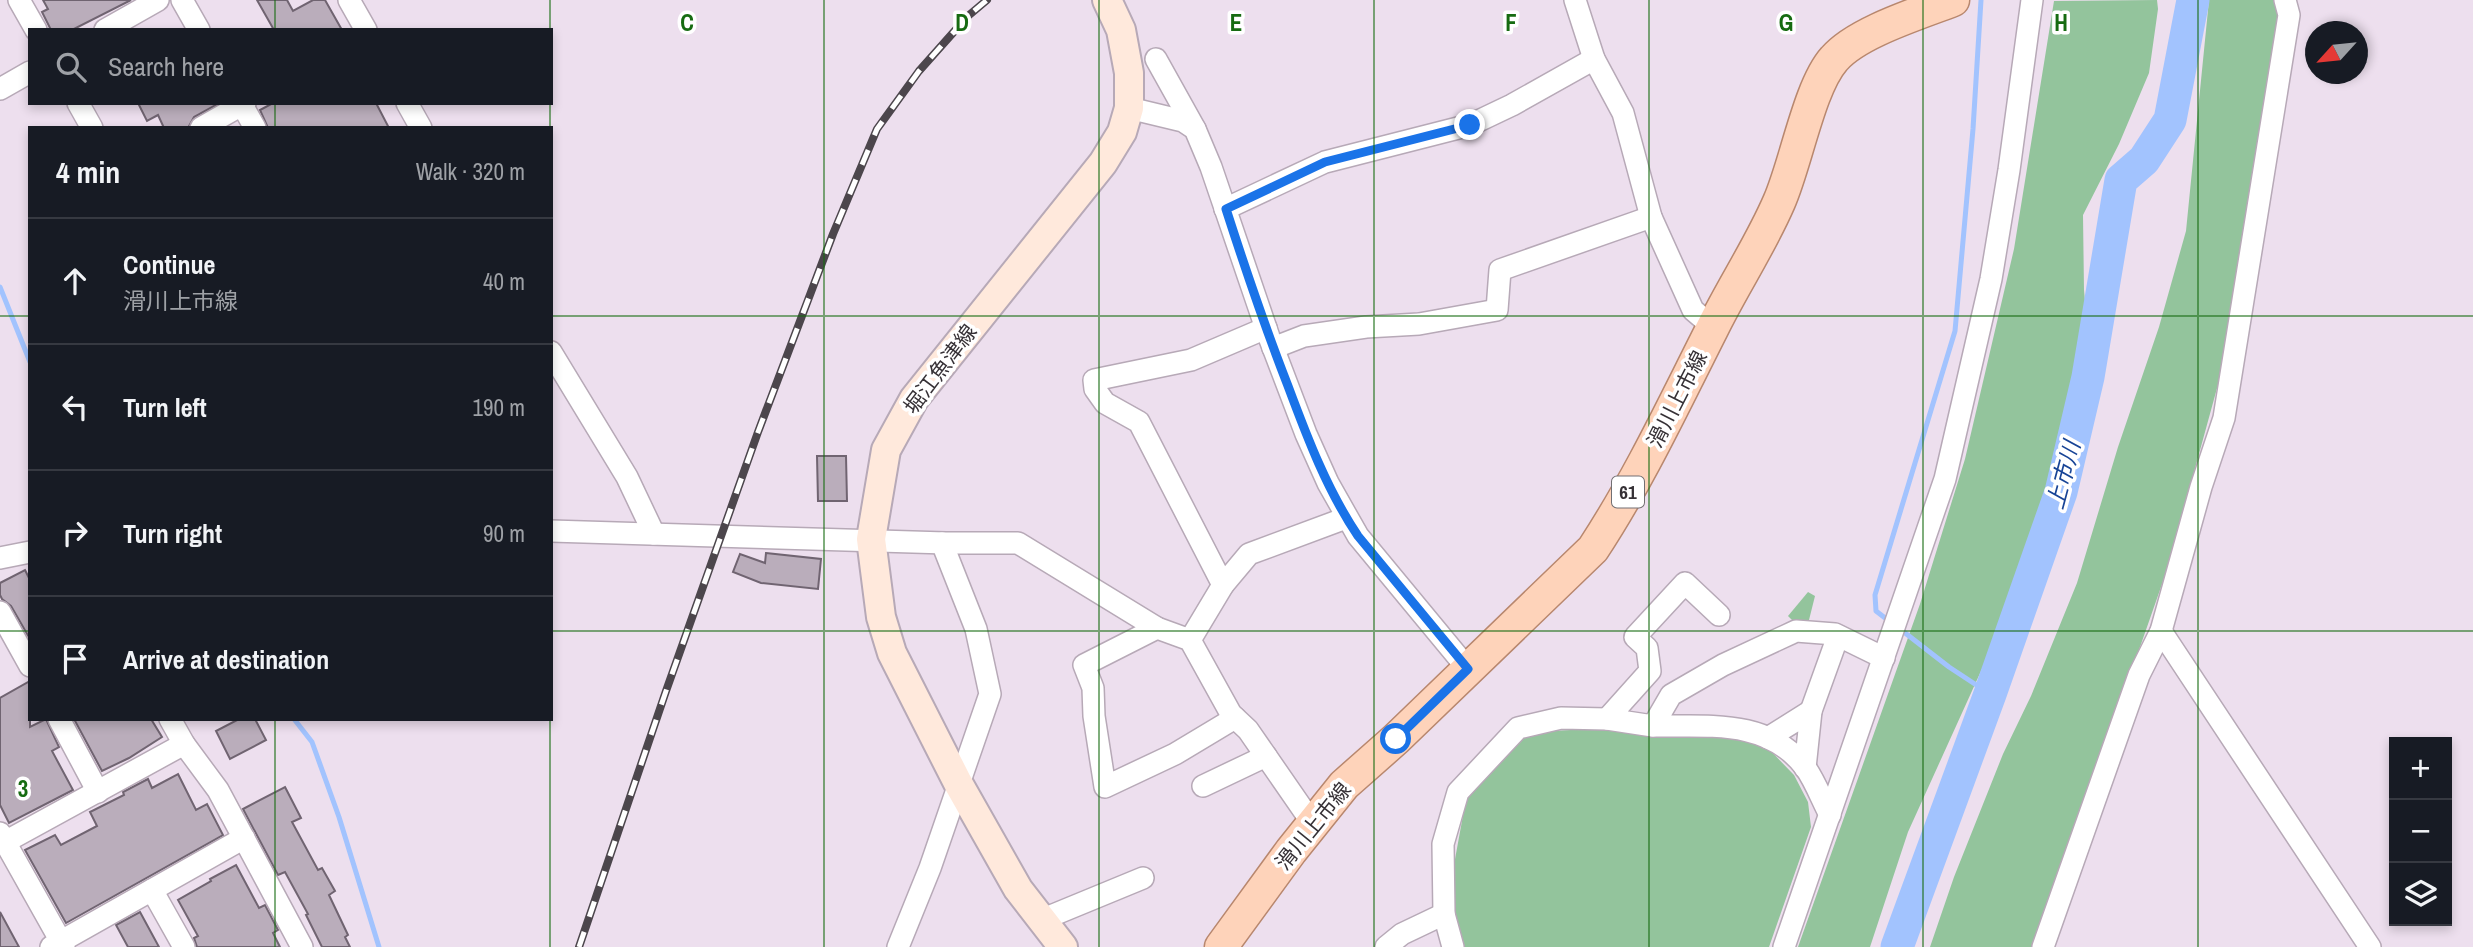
<!DOCTYPE html>
<html lang="en">
<head>
<meta charset="utf-8">
<style>
	:root { --surface:#171b24; --page:#242831; --text:#f1f3f6; --muted:#9ea1a6; --line:#363941 }
	body { margin:0; font-family:"Archivo Narrow","Noto Sans JP",sans-serif; background:var(--page); color:var(--text) }
	.controls { position:absolute; right:21px; bottom:21px; display:grid; overflow:hidden; border-radius:0px; box-shadow:0 4px 10px #0003 }
	.controls button { width:63px; height:63px; display:grid; place-items:center; padding:0; border:0; border-bottom:2px solid var(--line); background:var(--surface); color:var(--text); font:35px sans-serif }
	.compass { position:absolute; left:2305px; top:21px; width:63px; height:63px; border-radius:50%; background:var(--surface); box-shadow:0 4px 10px #0003; rotate:243deg }
	.stop { position:absolute; width:21px; height:21px; margin:-16px; border:5px solid #1a73e8; border-radius:50%; background:#fff }
	.stop.end { background:#1a73e8; border-color:#fff; box-shadow:0 2px 7px #0008 }
	.list { margin:0; padding:0; list-style:none }
	h2 { display:flex; justify-content:space-between; align-items:center; height:91px; margin:0; padding:0 28px; font-size:30px }
	h2 small { font-size:23px; font-weight:400; color:var(--muted) }
	.list li { display:grid; grid-template-columns:46px 1fr auto; gap:21px; align-items:center; box-sizing:border-box; height:126px; padding:0 28px; border-top:2px solid var(--line) }
	.list b { display:block; font-size:26px; white-space:nowrap }
	.list p { margin:0; font-size:23px; white-space:nowrap; color:var(--muted) }
	.list em { font-size:23px; font-style:normal; color:var(--muted) }
	.icon { flex:none; width:38px; height:38px; fill:none; stroke:currentColor; stroke-width:2; stroke-linecap:round; stroke-linejoin:round }
	.map { position:relative; flex:none; width:2473px; height:947px; overflow:hidden }
	.search { position:absolute; background:var(--surface); box-shadow:0 4px 10px #0003; left:28px; top:28px; width:525px; height:77px; display:flex; align-items:center; gap:18px; box-sizing:border-box; padding:0 24px; border-radius:0px; color:var(--muted); font-size:26px }
	.panel { position:absolute; background:var(--surface); box-shadow:0 4px 10px #0003; left:28px; top:126px; width:525px; height:595px; border-radius:0px }
	.map>svg:first-child { display:block }
	.green { fill:#93c49c }
	.lines { fill:none; stroke-linecap:round; stroke-linejoin:round }
	.stream { stroke:#a2c3fe; stroke-width:5 }
	.river { stroke:#a2c3fe; stroke-width:33 }
	.building { fill:#baadbb; stroke:#706471; stroke-width:2 }
	.minor-casing { stroke:#b7a9b7; stroke-width:24 }
	.secondary-casing { stroke:#b7a9b7; stroke-width:32 }
	.primary-casing { stroke:#b8876e; stroke-width:35 }
	.minor { stroke:#fff; stroke-width:21 }
	.secondary { stroke:#ffe9dc; stroke-width:28 }
	.primary { stroke:#fed3ba; stroke-width:32 }
	.rail-casing { stroke:#4c464c; stroke-width:8 }
	.rail { stroke:#fff; stroke-width:5; stroke-dasharray:16; stroke-linecap:butt }
	.route { stroke:#1a73e8; stroke-width:9 }
	.grid { fill:none; stroke:#166b11; stroke-width:2; stroke-opacity:0.55 }
	.labels { text-anchor:middle; dominant-baseline:central; stroke-width:7; stroke-linejoin:round; paint-order:stroke }
	.shield { fill:#fff; stroke:#726f72; stroke-width:2 }
	.shield-label { font-size:19px; font-weight:bold; fill:#363136 }
	.street-label { font-size:21px; fill:#363136; stroke:#fff }
	.water-label { font-size:23px; font-style:italic; fill:#184496; stroke:#fff }
	.grid-label { font-size:23px; text-anchor:middle; font-weight:bold; fill:#166b11; stroke:#fff; stroke-width:7; stroke-linejoin:round; paint-order:stroke }
</style>
</head>
<body>
<div class="map">
<svg width="2473" height="947" viewBox="0 0 2473 947">
	<rect width="100%" height="100%" fill="#eddfee"/>
	<!-- green -->
	<g class="green">
		<path d="M 2157,0 L 2158,9 L 2149,73 L 2119,144 L 2083,215 L 2084,290 L 2094,402 L 2021,569 L 1991,649 L 1908,832 L 1870,947 L 1798,947 L 1920,604 L 1965,459 L 2014,249 L 2054,1 Z"/>
		<path d="M 2209,0 L 2275,0 L 2280,29 L 2222,370 L 2168,567 L 2035,947 L 1930,947 L 1954,877 L 2003,754 L 2031,696 L 2077,583 L 2118,447 L 2159,327 L 2186,231 Z"/>
		<path d="M 1808,592 L 1815,596 L 1808,624 L 1796,624 L 1788,616 Z"/>
		<path d="M 1590,729 L 1653,735 L 1734,735 L 1763,743 L 1794,775 L 1808,802 L 1811,827 L 1769,947 L 1463,947 L 1449,892 L 1466,799 L 1514,745 L 1531,732 Z"/>
	</g>
	<g class="lines">
		<!-- stream -->
		<g class="stream">
			<path d="M 0,287 L 30,362"/>
			<path d="M 1889,621 L 1876,611 L 1875,595 L 1955,331 L 1973,129 L 1981,0"/>
			<path d="M 1900,629 L 1949,667 L 1990,694"/>
			<path d="M 294,719 L 312,742 L 339,817 L 379,947"/>
		</g>
		<!-- river -->
		<path class="river" d="M 1897,947 L 1990,694 L 2061,492 L 2088,377 L 2121,180 L 2144,160 L 2170,120 L 2193,0"/>
	</g>
	<!-- building -->
	<g class="building">
		<path d="M 43,0 L 131,0 L 72,30 L 51,30 L 42,12 L 48,9 Z"/>
		<path d="M 257,0 L 287,0 L 293,11 L 313,0 L 325,0 L 342,30 L 274,30 Z"/>
		<path d="M 138,103 L 215,103 L 216,105 L 194,117 L 188,128 L 164,128 L 158,115 L 147,121 Z"/>
		<path d="M 273,103 L 376,103 L 389,128 L 268,128 L 260,110 Z"/>
		<path d="M 817,456 L 846,456 L 847,501 L 818,501 Z"/>
		<path d="M 766,553 L 821,559 L 818,589 L 761,583 L 733,572 L 740,554 L 765,563 Z"/>
		<path d="M 25,570 L 30,580 L 30,639 L 11,606 L 2,599 L 0,595 L 0,583 Z"/>
		<path d="M 30,681 L 30,727 L 46,719 L 59,747 L 52,751 L 73,790 L 9,823 L 0,805 L 0,698 Z"/>
		<path d="M 74,719 L 151,719 L 162,737 L 129,758 L 102,771 Z"/>
		<path d="M 239,719 L 255,719 L 266,740 L 230,759 L 216,731 Z"/>
		<path d="M 178,774 L 196,810 L 207,804 L 223,835 L 66,923 L 25,850 L 55,835 L 61,845 L 97,826 L 90,812 L 124,795 L 123,792 L 148,779 L 152,788 Z"/>
		<path d="M 285,787 L 301,818 L 292,822 L 318,870 L 322,868 L 335,891 L 329,895 L 348,935 L 345,937 L 350,947 L 322,947 L 306,915 L 308,914 L 285,872 L 278,875 L 243,809 Z"/>
		<path d="M 236,865 L 259,908 L 265,905 L 278,930 L 273,933 L 280,947 L 197,947 L 194,938 L 198,936 L 178,900 L 211,881 L 210,879 Z"/>
		<path d="M 0,912 L 19,947 L 0,947 Z"/>
		<path d="M 140,912 L 159,947 L 128,947 L 116,925 Z"/>
	</g>
	<g class="lines">
		<!-- minor casing -->
		<g class="minor-casing">
			<g id="minor">
				<path d="M 19,0 L 36,30"/>
				<path d="M 182,0 L 199,30"/>
				<path d="M 349,0 L 366,30"/>
				<path d="M 1575,0 L 1594,59 L 1623,113 L 1651,217 L 1693,310 L 1713,327"/>
				<path d="M 105,30 L 158,0"/>
				<path d="M 1156,59 L 1195,129"/>
				<path d="M 0,89 L 30,72"/>
				<path d="M 78,103 L 92,128"/>
				<path d="M 241,103 L 255,128"/>
				<path d="M 407,103 L 421,128"/>
				<path d="M 1129,108 L 1183,121 L 1195,129 L 1211,167 L 1269,337 L 1306,434 L 1328,483 L 1358,536 L 1468,669"/>
				<path d="M 201,128 L 245,103"/>
				<path d="M 1225,209 L 1325,162 L 1470,125 L 1512,105 L 1594,59"/>
				<path d="M 1273,348 L 1304,336 L 1366,327 L 1419,324 L 1497,310 L 1500,270 L 1651,217"/>
				<path d="M 551,352 L 627,477 L 654,534"/>
				<path d="M 551,531 L 946,543 L 1018,543 L 1157,628 L 1190,640 L 1231,714 L 1248,730 L 1313,824"/>
				<path d="M 0,558 L 30,552"/>
				<path d="M 1223,585 L 1139,422 L 1105,403 L 1095,389 L 1094,380 L 1191,360 L 1266,328"/>
				<path d="M 0,612 L 30,666"/>
				<path d="M 1157,628 L 1084,665 L 1093,688 L 1094,716 L 1105,787 L 1175,754 L 1235,718"/>
				<path d="M 2161,631 L 2370,947"/>
				<path d="M 1190,640 L 1223,585 L 1249,554 L 1346,518"/>
				<path d="M 1811,711 L 1838,636"/>
				<path d="M 59,719 L 98,792"/>
				<path d="M 170,719 L 184,744 L 218,790 L 302,947"/>
				<path d="M 1653,726 L 1607,719 L 1650,671 L 1647,648 L 1635,637 L 1685,583 L 1719,615"/>
				<path d="M 1768,738 L 1811,711 L 1805,768"/>
				<path d="M 1203,786 L 1266,756"/>
				<path d="M 1830,815 C 1822,800 1815,781 1805,767 C 1767,718 1708,727 1653,726 L 1671,695 L 1723,665 L 1796,631 L 1835,634 L 1884,658"/>
				<path d="M 0,833 L 64,947"/>
				<path d="M 5,842 L 184,744"/>
				<path d="M 152,890 L 184,947"/>
				<path d="M 1041,920 L 1143,878"/>
				<path d="M 51,947 L 244,838"/>
				<path d="M 898,947 L 930,868 L 990,694 L 976,629 L 942,543"/>
				<path d="M 1386,947 L 1402,934 L 1444,914"/>
				<path d="M 1453,947 L 1444,914 L 1443,844 L 1458,792 L 1518,728 L 1561,718 L 1607,719"/>
				<path d="M 1784,947 L 1945,479 L 1991,279 L 2009,170 L 2032,0"/>
				<path d="M 2043,947 L 2139,675 L 2161,631 L 2201,487 L 2224,418 L 2289,15 L 2285,0"/>
			</g>
		</g>
		<!-- secondary casing -->
		<g class="secondary-casing">
			<path id="secondary" d="M 1063,947 L 1018,889 L 958,783 L 892,653 L 881,617 L 871,539 L 886,450 L 914,399 L 1103,163 L 1122,132 L 1129,108 L 1129,73 L 1121,30 L 1107,0"/>
		</g>
		<!-- primary casing -->
		<g class="primary-casing">
			<path id="primary" d="M 1221,947 L 1291,851 L 1344,785 L 1396,739 L 1593,549 C 1639,479 1674,404 1712,329 C 1733,286 1760,246 1779,202 C 1796,164 1809,87 1834,59 C 1857,32 1920,13 1953,0"/>
		</g>
		<!-- minor -->
		<use href="#minor" class="minor"/>
		<!-- secondary -->
		<use href="#secondary" class="secondary"/>
		<!-- primary -->
		<use href="#primary" class="primary"/>
		<!-- rail casing -->
		<g class="rail-casing">
			<path id="rail" d="M 579,947 L 666,691 L 758,432 L 833,234 L 877,129 L 919,71 L 968,16 L 987,0"/>
		</g>
		<!-- rail -->
		<use href="#rail" class="rail"/>
	</g>
	<g class="lines">
		<!-- route -->
		<path class="route" d="M 1396,739 L 1468,669 L 1358,536 C 1327,490 1307,437 1288,386 C 1265,327 1245,268 1226,209 L 1325,162 L 1470,125"/>
	</g>
	<!-- grid -->
	<path class="grid" d="M 275,0 L 275,30M 550,0 L 550,30M 824,0 L 824,947M 1099,0 L 1099,947M 1374,0 L 1374,947M 1649,0 L 1649,947M 1923,0 L 1923,947M 2198,0 L 2198,947M 275,103 L 275,128M 550,103 L 550,128M 0,316 L 30,316M 551,316 L 2473,316M 0,631 L 30,631M 551,631 L 2473,631M 275,719 L 275,947M 550,719 L 550,947"/>
	<g class="labels">
		<!-- shield labels -->
		<rect class="shield" x="1612" y="476.5" width="32" height="31" rx="5"/>
		<g class="shield-label">
			<text x="1628" y="492">61</text>
		</g>
		<!-- street labels -->
		<g class="street-label">
			<text transform="translate(940 369) rotate(-53)">堀江魚津線</text>
			<text transform="translate(1677 399) rotate(-63)">滑川上市線</text>
			<text transform="translate(1313 826) rotate(-51)">滑川上市線</text>
		</g>
		<!-- water labels -->
		<g class="water-label">
			<text transform="translate(2063 475) rotate(-75)">上市川</text>
		</g>
	</g>
	<g class="grid-label">
		<text x="687" y="31">C</text>
		<text x="962" y="31">D</text>
		<text x="1236" y="31">E</text>
		<text x="1511" y="31">F</text>
		<text x="1786" y="31">G</text>
		<text x="2061" y="31">H</text>
		<text x="23" y="797">3</text>
	</g>
</svg>
<div class="controls">
<button>+</button>
<button>−</button>
<button><svg class="icon" aria-label="layers" viewBox="0 0 24 24"><path d="M12 4l9 5-9 5-9-5zM3 14l9 5 9-5"/></svg></button>
</div>
<svg class="compass" viewBox="-18 -18 36 36"><path d="M0-13l5 13h-10z" fill="#e53935"/><path d="M0 13l5-13h-10z" fill="#9ea1a6"/></svg>
<div class="stop" style="left:1396px;top:739px"></div>
<div class="stop end" style="left:1470px;top:125px"></div>
<div class="search"><svg class="icon" aria-label="search" viewBox="0 0 24 24"><circle cx="10" cy="10" r="6"/><path d="M15 15l6 6"/></svg>Search here</div>
<section class="panel">
<h2>4 min<small>Walk · 320 m</small></h2>
<ul class="list">
<li><svg class="icon" aria-label="ahead" viewBox="0 0 24 24"><path d="M12 20V5M6 11l6-6 6 6"/></svg><div><b>Continue</b><p>滑川上市線</p></div><em>40 m</em></li>
<li><svg class="icon" aria-label="left" viewBox="0 0 24 24"><path d="M17 20v-9H6M10 6l-5 5 5 5"/></svg><div><b>Turn left</b></div><em>190 m</em></li>
<li><svg class="icon" aria-label="right" viewBox="0 0 24 24"><path d="M7 20v-9h11M14 6l5 5-5 5"/></svg><div><b>Turn right</b></div><em>90 m</em></li>
<li><svg class="icon" aria-label="arrive" viewBox="0 0 24 24"><path d="M6 21V4h12l-3 4 3 4H6"/></svg><div><b>Arrive at destination</b></div></li>
</ul>
</section>
</div>
</body>
</html>
